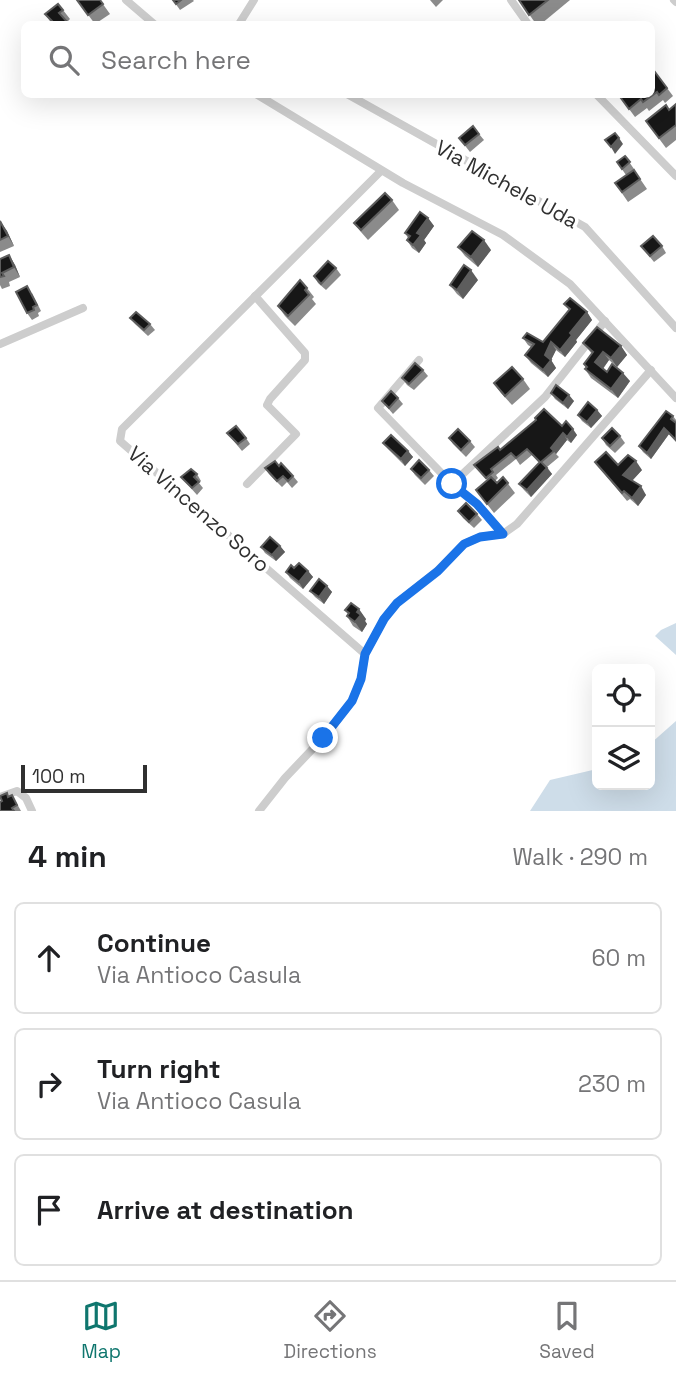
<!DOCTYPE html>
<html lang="en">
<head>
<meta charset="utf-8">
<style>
	:root { --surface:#fff; --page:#f2f2f2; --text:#202124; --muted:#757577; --line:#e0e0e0; --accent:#0f766e }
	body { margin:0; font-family:"Space Grotesk",sans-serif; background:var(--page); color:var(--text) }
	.controls { position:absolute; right:21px; bottom:21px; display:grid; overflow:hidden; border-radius:10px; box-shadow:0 7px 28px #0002 }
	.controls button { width:63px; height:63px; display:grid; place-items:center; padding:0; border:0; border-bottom:2px solid var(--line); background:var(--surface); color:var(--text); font:35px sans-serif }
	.scale { position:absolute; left:21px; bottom:18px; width:126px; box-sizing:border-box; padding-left:7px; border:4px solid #303030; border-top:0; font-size:19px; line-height:24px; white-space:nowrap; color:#303030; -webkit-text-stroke:5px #fff; paint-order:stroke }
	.stop { position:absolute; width:21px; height:21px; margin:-16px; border:5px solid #1a73e8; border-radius:50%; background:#fff }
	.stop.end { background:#1a73e8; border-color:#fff; box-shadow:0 2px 7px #0008 }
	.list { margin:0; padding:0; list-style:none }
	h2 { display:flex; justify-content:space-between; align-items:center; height:91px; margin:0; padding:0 28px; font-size:30px }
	h2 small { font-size:23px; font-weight:400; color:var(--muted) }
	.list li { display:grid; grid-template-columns:46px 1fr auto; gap:21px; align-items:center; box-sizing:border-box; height:112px; margin:0 14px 14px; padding:0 14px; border:2px solid var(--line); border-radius:10px }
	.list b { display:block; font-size:26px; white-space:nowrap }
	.list p { margin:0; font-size:23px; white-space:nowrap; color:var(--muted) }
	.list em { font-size:23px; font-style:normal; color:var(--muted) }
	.icon { flex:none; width:38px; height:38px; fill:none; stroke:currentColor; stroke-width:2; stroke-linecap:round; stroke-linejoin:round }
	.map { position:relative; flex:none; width:676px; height:811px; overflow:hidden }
	.search { position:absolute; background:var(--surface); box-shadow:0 7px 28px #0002; left:21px; right:21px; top:21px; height:77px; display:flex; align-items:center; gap:18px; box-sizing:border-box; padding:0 24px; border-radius:10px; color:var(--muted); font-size:26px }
	.sheet { height:469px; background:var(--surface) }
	nav { display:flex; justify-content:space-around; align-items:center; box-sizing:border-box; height:98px; border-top:2px solid var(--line); background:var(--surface); font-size:19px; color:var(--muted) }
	nav a { display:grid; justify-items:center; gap:4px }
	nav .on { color:var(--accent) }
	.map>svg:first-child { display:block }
	.water { fill:#cedde9 }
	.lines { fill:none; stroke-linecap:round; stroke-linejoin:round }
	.street { stroke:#cdcdcd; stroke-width:8 }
	.wall { fill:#8b8b8b }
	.shaded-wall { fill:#5d5d5d }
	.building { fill:#171717; stroke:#5d5d5d; stroke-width:2 }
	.route { stroke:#1a73e8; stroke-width:9 }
	.labels { text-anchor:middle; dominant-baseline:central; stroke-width:7; stroke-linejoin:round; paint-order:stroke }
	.street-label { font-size:21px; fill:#303030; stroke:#fff }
</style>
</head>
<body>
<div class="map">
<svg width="676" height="811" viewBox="0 0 676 811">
	<rect width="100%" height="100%" fill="#fff"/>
	<!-- water -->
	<g class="water">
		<path d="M 676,623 L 676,655 L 655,636 L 661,630 Z"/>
		<path d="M 676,721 L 676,811 L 530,811 L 550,780 L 597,769 L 597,785 L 650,785 L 650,744 Z"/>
	</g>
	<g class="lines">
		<!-- street -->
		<g class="street">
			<path d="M 126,0 L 154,24"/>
			<path d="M 511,0 L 528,24"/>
			<path d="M 674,0 L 676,2"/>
			<path d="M 239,24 L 254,0"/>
			<path d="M 256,94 L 403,183 L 503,235 L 570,284 L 676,398"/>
			<path d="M 347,94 L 585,227 L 676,328"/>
			<path d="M 596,94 L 676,176"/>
			<path d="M 0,344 L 83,308"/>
			<path d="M 419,360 L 378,408 L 452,484 L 545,397 L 605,321"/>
			<path d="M 247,484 L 296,434 L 267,405 L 270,399 L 305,360 L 305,353 L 255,296"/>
			<path d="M 452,484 L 477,504 L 503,534 L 517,524 L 651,370"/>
			<path d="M 365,654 L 120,441 L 122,429 L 381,171"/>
			<path d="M 0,797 L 17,791 L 26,798 L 32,811"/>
			<path d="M 259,811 L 285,778 L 323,738 L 352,701 L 361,679 L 365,654 L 384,619 L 397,603 L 437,571 L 464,544 L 480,537 L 503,534"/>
		</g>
	</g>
	<!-- wall -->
	<g class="wall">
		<path d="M 77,0 L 100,0 L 110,14 L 95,24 Z"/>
		<path d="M 173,0 L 193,0 L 194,1 L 180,10 Z"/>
		<path d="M 430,0 L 443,0 L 436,7 Z"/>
		<path d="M 519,0 L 570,0 L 541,24 L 536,24 Z"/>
		<path d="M 63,10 L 70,19 L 67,22 L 69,24 L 52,24 L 45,14 Z"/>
		<path d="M 667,88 L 673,96 L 665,103 L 663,100 L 649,111 L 647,108 L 635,117 L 618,94 Z"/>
		<path d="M 676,104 L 676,140 L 666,148 L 646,121 L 669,110 Z"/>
		<path d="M 479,134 L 484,140 L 470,152 L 459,138 Z"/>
		<path d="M 625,156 L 634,169 L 628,174 L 634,170 L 647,189 L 628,202 L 615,183 L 626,175 L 617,162 Z"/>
		<path d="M 392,200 L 399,210 L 368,240 L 361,232 L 354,223 Z"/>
		<path d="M 428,218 L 434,226 L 424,240 L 426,243 L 419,253 L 412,248 L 407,240 L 408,238 L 405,233 Z"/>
		<path d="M 0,222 L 7,231 L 14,246 L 0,252 Z"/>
		<path d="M 641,246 L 662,246 L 666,253 L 654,262 Z"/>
		<path d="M 458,247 L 491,250 L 478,267 L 465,256 Z"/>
		<path d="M 9,255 L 15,265 L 20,277 L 9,282 L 10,286 L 2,289 L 0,285 L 0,259 Z"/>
		<path d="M 336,268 L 341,275 L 326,290 L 318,283 L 314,276 Z"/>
		<path d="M 478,280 L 463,299 L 457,294 L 450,285 Z"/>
		<path d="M 307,288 L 314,297 L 312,299 L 316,304 L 295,326 L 285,316 L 278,306 Z"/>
		<path d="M 32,293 L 41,311 L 38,313 L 39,316 L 32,320 L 27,313 Z"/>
		<path d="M 564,304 L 587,312 L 592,320 L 576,340 L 577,342 L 565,357 L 556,350 L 551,360 L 556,368 L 548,377 L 531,363 L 525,355 L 531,347 L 528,345 L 523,338 L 543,342 L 569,310 Z"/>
		<path d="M 130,318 L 150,324 L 155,330 L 148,336 L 135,324 Z"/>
		<path d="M 583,343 L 621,346 L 627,355 L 617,367 L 609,360 L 603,369 L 607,372 L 630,381 L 618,398 L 591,378 L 585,369 L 586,368 L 584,364 L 592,354 Z"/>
		<path d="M 423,370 L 428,376 L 414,390 L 407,385 L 402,378 Z"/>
		<path d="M 523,379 L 530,389 L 512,405 L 501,393 L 494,383 Z"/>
		<path d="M 551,393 L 574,401 L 568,409 L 555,399 Z"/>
		<path d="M 398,398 L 403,404 L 393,414 L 382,401 Z"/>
		<path d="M 597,410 L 602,416 L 591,428 L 582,421 L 578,415 Z"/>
		<path d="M 673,416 L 676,420 L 676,442 L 669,434 L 651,459 L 643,452 L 639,446 Z"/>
		<path d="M 562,426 L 577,435 L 571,443 L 567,440 L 556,454 L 559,457 L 547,467 L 552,474 L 531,497 L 524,490 L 519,484 L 539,463 L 532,455 L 520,465 L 516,459 L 496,475 L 498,478 L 495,481 L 497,483 L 503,477 L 515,493 L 494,513 L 476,490 L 487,480 L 474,465 L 500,450 Z"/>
		<path d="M 227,433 L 246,438 L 250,444 L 242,451 Z"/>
		<path d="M 620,436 L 625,443 L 615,453 L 606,445 L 602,438 Z"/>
		<path d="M 449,438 L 470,441 L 475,447 L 466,457 L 453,444 Z"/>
		<path d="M 383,443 L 408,451 L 413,457 L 405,466 L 388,449 Z"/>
		<path d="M 595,462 L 642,470 L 632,481 L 646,495 L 638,506 L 630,499 L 627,501 Z"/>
		<path d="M 279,466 L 293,476 L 298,482 L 292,488 L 287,482 L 282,487 L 269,474 L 265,468 Z"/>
		<path d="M 411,469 L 429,470 L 434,476 L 425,485 L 415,475 Z"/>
		<path d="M 197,474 L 201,481 L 199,483 L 203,488 L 197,495 L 181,477 Z"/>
		<path d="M 458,511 L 477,514 L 482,520 L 474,528 L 463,518 Z"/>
		<path d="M 280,546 L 285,552 L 276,561 L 265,553 L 261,547 Z"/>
		<path d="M 294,568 L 308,571 L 313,577 L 303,589 L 290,578 L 286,572 Z"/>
		<path d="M 327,586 L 332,592 L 324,604 L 315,597 L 310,591 Z"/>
		<path d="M 345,610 L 366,619 L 365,621 L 367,624 L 362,632 L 353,626 L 347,616 L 348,614 Z"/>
		<path d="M 7,793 L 9,797 L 16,802 L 21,811 L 0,811 L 2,801 Z"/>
	</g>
	<!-- shaded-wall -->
	<g class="shaded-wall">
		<path d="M 619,138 L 623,144 L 615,154 L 611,147 Z"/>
		<path d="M 428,218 L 434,226 L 424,240 L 426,243 L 419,253 L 413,245 L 417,233 Z"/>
		<path d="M 0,221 L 7,231 L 14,246 L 8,236 Z"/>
		<path d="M 484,240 L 491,250 L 478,267 L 471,257 Z"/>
		<path d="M 9,255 L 15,265 L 20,277 L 14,267 Z"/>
		<path d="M 471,270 L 478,280 L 463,299 L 457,290 Z"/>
		<path d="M 587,312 L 592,320 L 576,340 L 577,342 L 565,357 L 560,350 L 570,333 Z"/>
		<path d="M 551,342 L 556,350 L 551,360 L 556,368 L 548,377 L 543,370 L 545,355 Z"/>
		<path d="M 621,346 L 627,355 L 617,367 L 611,358 Z"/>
		<path d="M 603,352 L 609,360 L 601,371 L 595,362 Z"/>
		<path d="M 623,373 L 630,381 L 618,398 L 611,389 Z"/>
		<path d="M 569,395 L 574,401 L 568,409 L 563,403 Z"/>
		<path d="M 597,410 L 602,416 L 591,428 L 587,422 Z"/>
		<path d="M 664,428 L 669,434 L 651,459 L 647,453 Z"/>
		<path d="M 573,429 L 577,435 L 571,443 L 567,437 Z"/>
		<path d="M 563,433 L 567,440 L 556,454 L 551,448 Z"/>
		<path d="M 408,451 L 413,457 L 405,466 L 401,459 Z"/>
		<path d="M 636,461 L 642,470 L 629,484 L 623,475 Z"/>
		<path d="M 547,468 L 552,474 L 531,497 L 527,490 Z"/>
		<path d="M 641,486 L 646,495 L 638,506 L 632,498 Z"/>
		<path d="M 280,546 L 285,552 L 276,561 L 272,555 Z"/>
		<path d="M 308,571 L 313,577 L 303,589 L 299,582 Z"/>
		<path d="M 327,586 L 332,592 L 324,604 L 319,597 Z"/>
		<path d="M 359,609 L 366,619 L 365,621 L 367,624 L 362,632 L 355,622 L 357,612 Z"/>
	</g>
	<!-- building -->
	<g class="building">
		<path d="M 77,0 L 100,0 L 103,4 L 88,15 Z"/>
		<path d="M 173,0 L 181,0 L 176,4 Z"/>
		<path d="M 519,0 L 548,0 L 529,15 Z"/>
		<path d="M 58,4 L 63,10 L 59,13 L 69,24 L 55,24 L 45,14 Z"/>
		<path d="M 652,68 L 667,88 L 659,95 L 657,92 L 643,102 L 641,99 L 629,109 L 618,94 L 652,94 Z"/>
		<path d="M 676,104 L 676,125 L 659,138 L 646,121 L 666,105 L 669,110 Z"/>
		<path d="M 473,126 L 479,134 L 465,145 L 459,138 Z"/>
		<path d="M 615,133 L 619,138 L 611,147 L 605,140 Z"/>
		<path d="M 625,156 L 630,162 L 622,169 L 617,162 Z"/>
		<path d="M 634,170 L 640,179 L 622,192 L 615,183 Z"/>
		<path d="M 385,193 L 392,200 L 361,230 L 354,223 Z"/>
		<path d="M 420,212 L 428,218 L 417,233 L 421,235 L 413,245 L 407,240 L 410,236 L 405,233 Z"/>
		<path d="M 0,221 L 8,236 L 0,240 Z"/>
		<path d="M 472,231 L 484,240 L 471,257 L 458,247 Z"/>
		<path d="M 653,236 L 662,246 L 650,256 L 641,246 Z"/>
		<path d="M 9,255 L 14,267 L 2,273 L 4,276 L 0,277 L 0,259 Z"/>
		<path d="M 328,261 L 336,268 L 321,284 L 314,276 Z"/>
		<path d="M 464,265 L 471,270 L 457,290 L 450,285 Z"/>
		<path d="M 300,280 L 307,288 L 305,290 L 309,295 L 288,316 L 278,306 Z"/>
		<path d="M 27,286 L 37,305 L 33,307 L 34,310 L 27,313 L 16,292 Z"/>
		<path d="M 570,298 L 587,312 L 570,333 L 572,335 L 560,350 L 551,342 L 545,355 L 551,360 L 543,370 L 525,355 L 534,344 L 523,338 L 527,333 L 543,342 L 570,309 L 564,304 Z"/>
		<path d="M 136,312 L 150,324 L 144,330 L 130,318 Z"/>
		<path d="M 597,327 L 621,346 L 611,358 L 603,352 L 595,362 L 607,372 L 612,364 L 623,373 L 611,389 L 585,369 L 587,367 L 584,364 L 593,352 L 583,343 Z"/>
		<path d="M 415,363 L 423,370 L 409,384 L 402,378 Z"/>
		<path d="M 512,367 L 523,379 L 505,396 L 494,383 Z"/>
		<path d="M 556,385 L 569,395 L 563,403 L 551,393 Z"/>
		<path d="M 391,391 L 398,398 L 389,408 L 382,401 Z"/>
		<path d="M 588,402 L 597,410 L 587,422 L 578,415 Z"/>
		<path d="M 544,409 L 562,426 L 566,421 L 573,429 L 567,437 L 563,433 L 551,448 L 554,451 L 541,462 L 547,468 L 527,490 L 519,484 L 540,462 L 527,449 L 516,458 L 511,453 L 491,469 L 493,472 L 486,478 L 474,465 L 498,447 L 500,450 L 536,420 L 535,418 Z"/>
		<path d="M 666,411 L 673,416 L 671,419 L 676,423 L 676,440 L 664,428 L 647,453 L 639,446 Z"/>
		<path d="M 236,426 L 246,438 L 238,444 L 227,433 Z"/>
		<path d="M 612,428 L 620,436 L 610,446 L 602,438 Z"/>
		<path d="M 458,429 L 470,441 L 461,450 L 449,438 Z"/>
		<path d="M 391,435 L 408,451 L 401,459 L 383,443 Z"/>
		<path d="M 606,452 L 618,465 L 628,455 L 636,461 L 623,475 L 641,486 L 632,498 L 624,491 L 622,493 L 595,462 Z"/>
		<path d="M 419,460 L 429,470 L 421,478 L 411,469 Z"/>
		<path d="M 275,461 L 279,466 L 281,463 L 293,476 L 288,481 L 283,476 L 277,481 L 265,468 Z"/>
		<path d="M 191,469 L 197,474 L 194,477 L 199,482 L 192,488 L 181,477 Z"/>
		<path d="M 491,477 L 497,483 L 503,477 L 508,483 L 487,504 L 476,490 Z"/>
		<path d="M 466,503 L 477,514 L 469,522 L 458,511 Z"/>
		<path d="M 270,537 L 280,546 L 272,555 L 261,547 Z"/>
		<path d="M 299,563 L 308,571 L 299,582 L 286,572 L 291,565 L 294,568 Z"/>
		<path d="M 319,579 L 327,586 L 319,597 L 310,591 Z"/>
		<path d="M 351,603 L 359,609 L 357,612 L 361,615 L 355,622 L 347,616 L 349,613 L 345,610 Z"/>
		<path d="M 7,793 L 8,797 L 12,795 L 17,805 L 12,808 L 14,811 L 0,811 L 0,802 L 2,801 L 0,796 Z"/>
	</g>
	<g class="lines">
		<!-- route -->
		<path class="route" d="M 323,738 L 352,701 L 361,679 L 365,654 L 384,619 L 397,603 L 438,571 L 464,544 L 480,537 L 503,534 L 477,504 L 452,484"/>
	</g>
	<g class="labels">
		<!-- street labels -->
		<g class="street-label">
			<text transform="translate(507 184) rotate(29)">Via Michele Uda</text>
			<text transform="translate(199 509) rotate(41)">Via Vincenzo Soro</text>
		</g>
	</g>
</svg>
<div class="controls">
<button><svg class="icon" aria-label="locate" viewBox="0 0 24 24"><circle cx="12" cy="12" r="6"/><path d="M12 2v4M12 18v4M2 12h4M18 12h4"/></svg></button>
<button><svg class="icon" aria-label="layers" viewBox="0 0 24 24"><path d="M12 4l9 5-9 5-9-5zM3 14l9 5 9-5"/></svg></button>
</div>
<div class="scale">100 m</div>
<div class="stop" style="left:452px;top:484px"></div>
<div class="stop end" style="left:323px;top:738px"></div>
<div class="search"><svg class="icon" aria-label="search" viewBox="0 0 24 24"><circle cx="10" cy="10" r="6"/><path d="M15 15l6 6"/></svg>Search here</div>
</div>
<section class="sheet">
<h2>4 min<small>Walk · 290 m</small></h2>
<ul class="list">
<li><svg class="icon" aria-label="ahead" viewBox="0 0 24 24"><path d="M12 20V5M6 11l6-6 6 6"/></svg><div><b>Continue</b><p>Via Antioco Casula</p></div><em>60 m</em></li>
<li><svg class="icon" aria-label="right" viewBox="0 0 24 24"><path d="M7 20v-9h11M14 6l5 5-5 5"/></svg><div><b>Turn right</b><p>Via Antioco Casula</p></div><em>230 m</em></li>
<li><svg class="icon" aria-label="arrive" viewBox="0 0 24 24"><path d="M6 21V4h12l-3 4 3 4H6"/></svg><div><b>Arrive at destination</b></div></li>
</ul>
</section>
<nav>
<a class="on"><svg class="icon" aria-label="map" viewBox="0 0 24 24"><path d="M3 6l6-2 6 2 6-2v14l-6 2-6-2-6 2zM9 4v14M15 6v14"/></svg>Map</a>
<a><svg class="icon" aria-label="directions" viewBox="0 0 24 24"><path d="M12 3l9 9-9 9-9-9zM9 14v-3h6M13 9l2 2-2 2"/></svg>Directions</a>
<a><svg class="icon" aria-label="saved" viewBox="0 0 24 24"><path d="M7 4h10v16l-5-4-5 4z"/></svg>Saved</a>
</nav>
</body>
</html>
